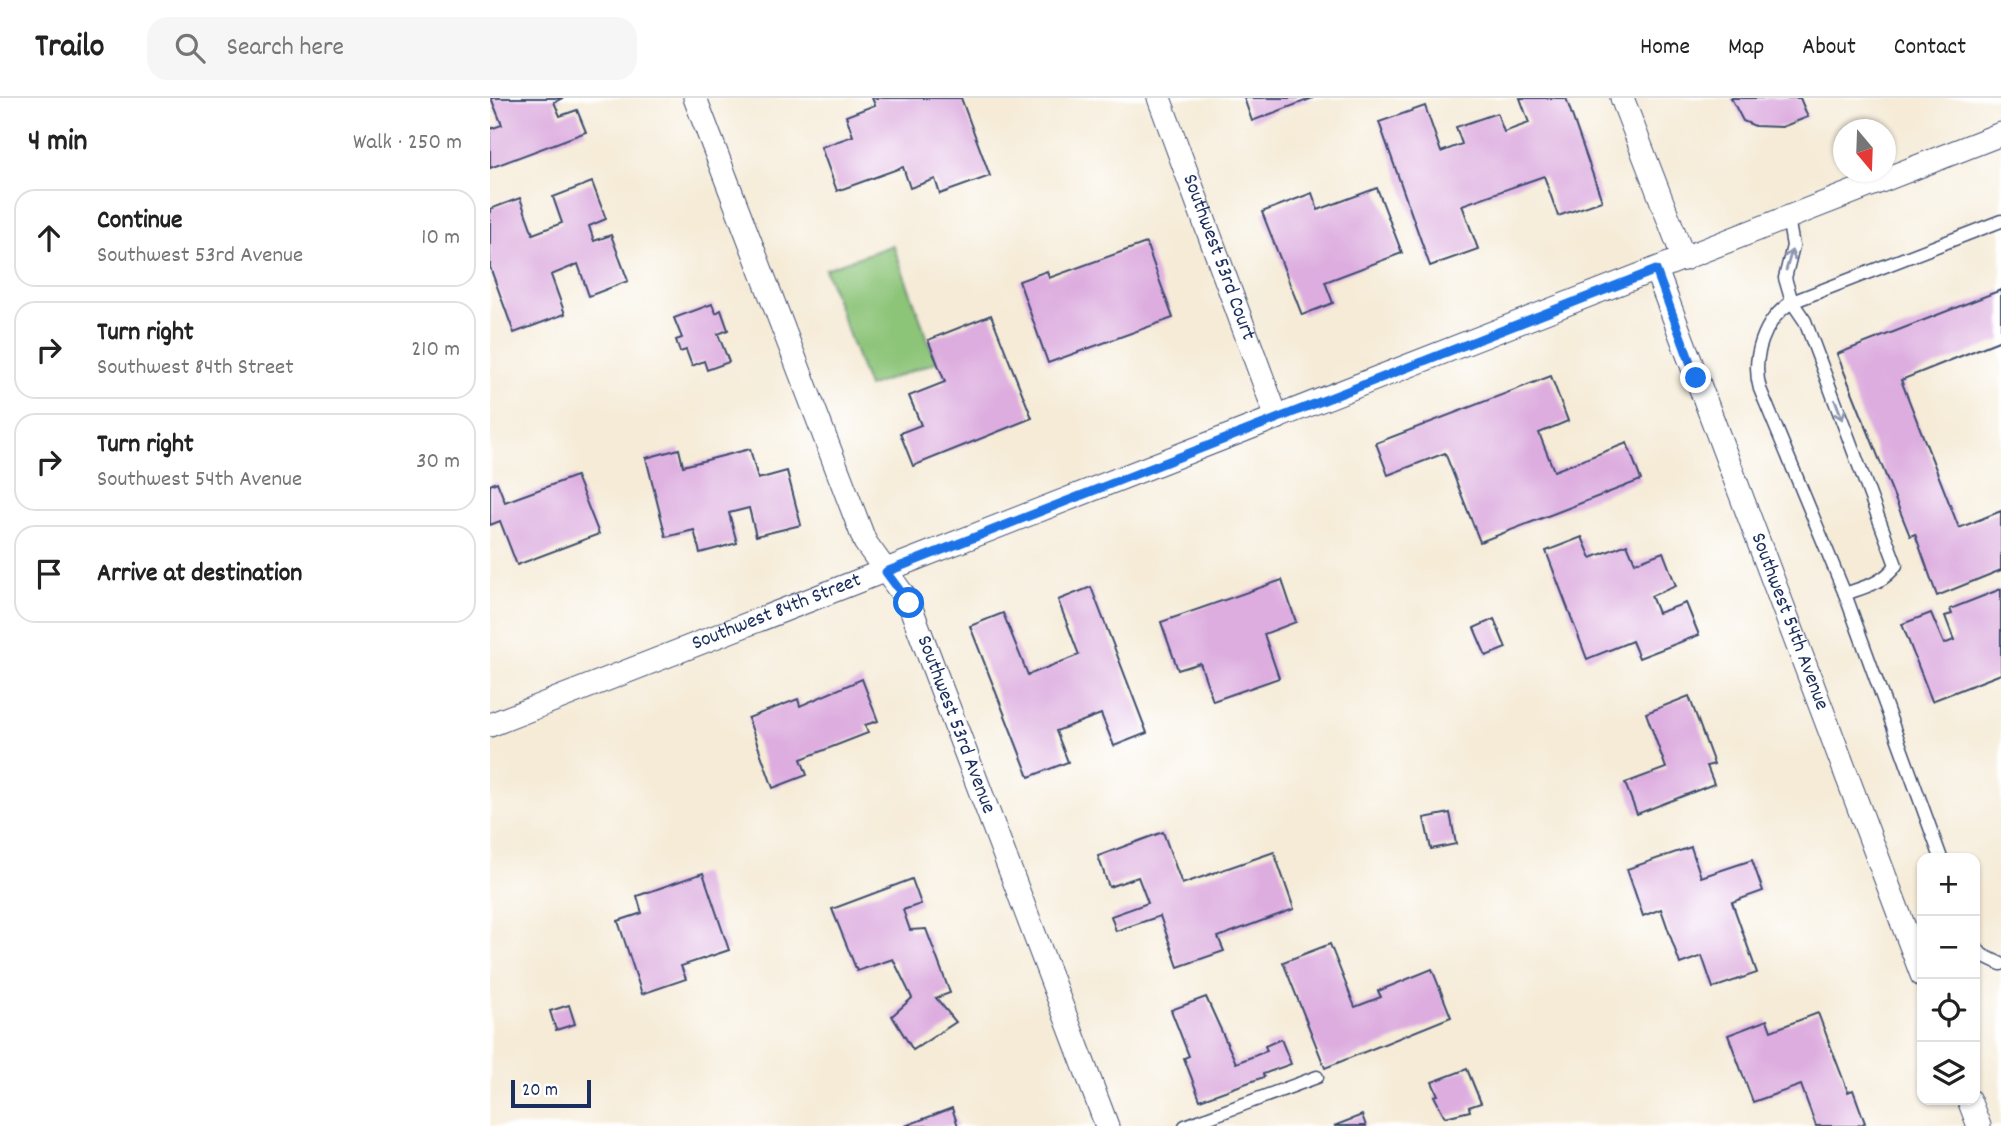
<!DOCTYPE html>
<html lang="en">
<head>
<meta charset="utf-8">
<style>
	:root { --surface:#fff; --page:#f6f6f6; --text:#222; --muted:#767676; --line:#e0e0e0 }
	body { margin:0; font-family:Dekko,sans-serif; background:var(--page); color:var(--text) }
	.controls { position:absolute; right:21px; bottom:21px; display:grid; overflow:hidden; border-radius:14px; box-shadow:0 2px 5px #0004 }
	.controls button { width:63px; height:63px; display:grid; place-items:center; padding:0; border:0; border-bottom:2px solid var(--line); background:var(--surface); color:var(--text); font:35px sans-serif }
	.compass { position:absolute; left:1343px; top:21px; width:63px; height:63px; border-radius:50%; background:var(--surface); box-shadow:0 2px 5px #0004; rotate:161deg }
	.scale { position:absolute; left:21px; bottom:18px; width:80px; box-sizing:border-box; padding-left:7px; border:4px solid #1b2f5e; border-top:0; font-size:19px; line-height:24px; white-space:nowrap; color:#1b2f5e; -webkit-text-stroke:5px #fff; paint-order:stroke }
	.stop { position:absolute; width:21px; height:21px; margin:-16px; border:5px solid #1a73e8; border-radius:50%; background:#fff }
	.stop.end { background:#1a73e8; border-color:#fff; box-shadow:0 2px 7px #0008 }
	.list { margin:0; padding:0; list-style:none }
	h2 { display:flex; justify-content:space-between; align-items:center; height:91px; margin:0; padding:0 28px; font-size:30px }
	h2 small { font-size:23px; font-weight:400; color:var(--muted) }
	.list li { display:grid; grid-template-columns:46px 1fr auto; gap:21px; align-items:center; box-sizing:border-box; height:98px; margin:0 14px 14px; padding:0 14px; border:2px solid var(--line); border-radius:21px }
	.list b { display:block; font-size:26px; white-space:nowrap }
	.list p { margin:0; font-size:23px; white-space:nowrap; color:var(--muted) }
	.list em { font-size:23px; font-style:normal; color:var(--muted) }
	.icon { flex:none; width:38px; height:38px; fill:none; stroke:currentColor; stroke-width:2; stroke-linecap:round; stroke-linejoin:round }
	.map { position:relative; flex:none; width:1511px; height:1028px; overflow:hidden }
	header { display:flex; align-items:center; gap:42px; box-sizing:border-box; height:98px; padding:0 35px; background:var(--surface); border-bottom:2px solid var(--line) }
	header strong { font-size:33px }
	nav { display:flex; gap:38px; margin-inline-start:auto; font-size:24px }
	.search { width:490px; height:63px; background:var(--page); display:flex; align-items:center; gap:18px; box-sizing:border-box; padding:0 24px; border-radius:21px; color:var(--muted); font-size:26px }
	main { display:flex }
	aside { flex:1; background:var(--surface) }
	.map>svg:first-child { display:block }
	.green { fill:#8cc478; stroke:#547a6b; stroke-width:2 }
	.building { fill:#ddaddf }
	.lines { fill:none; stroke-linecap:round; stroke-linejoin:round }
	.lane-casing { stroke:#3c4b70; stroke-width:15 }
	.street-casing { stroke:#3c4b70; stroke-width:25 }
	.lane { stroke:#fff; stroke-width:12 }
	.street { stroke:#fff; stroke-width:23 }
	.oneway { stroke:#8d97ae }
	.route { stroke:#1a73e8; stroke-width:9 }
	.labels { text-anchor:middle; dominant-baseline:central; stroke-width:5; stroke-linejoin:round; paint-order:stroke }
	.street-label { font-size:21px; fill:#1b2f5e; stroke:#fff }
</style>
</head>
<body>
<header>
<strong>Trailo</strong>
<div class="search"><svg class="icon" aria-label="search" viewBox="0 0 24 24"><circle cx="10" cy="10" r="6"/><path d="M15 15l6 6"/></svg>Search here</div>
<nav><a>Home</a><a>Map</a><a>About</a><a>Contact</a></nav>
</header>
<main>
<aside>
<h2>4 min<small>Walk · 250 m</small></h2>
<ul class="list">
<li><svg class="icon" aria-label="ahead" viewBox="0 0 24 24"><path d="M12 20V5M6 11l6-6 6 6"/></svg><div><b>Continue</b><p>Southwest 53rd Avenue</p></div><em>10 m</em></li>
<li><svg class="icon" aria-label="right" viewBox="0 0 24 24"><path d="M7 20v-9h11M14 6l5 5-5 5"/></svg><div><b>Turn right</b><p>Southwest 84th Street</p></div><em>210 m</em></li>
<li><svg class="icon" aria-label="right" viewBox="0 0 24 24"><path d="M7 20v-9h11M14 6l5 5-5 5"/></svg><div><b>Turn right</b><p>Southwest 54th Avenue</p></div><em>30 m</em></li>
<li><svg class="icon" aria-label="arrive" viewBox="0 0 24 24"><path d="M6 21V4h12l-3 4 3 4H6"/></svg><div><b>Arrive at destination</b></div></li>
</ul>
</aside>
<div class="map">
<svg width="1511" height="1028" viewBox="0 0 1511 1028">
	<rect width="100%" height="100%" fill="#fff"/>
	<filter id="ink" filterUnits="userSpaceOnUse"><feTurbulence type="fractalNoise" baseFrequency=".0143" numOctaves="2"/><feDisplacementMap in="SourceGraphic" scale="14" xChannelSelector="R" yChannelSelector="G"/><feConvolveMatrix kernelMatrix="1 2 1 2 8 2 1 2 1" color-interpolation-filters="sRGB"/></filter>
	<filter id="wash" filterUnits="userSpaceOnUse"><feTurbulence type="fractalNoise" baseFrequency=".00686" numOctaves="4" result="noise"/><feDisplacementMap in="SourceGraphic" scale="28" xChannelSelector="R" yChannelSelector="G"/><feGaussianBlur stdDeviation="1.57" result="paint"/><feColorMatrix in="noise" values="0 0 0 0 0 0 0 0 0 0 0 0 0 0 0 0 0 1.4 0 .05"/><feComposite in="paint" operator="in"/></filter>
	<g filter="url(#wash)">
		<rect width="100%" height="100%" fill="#f5ebd7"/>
		<!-- green -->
		<path class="green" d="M 403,147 L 446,264 L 378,289 L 335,171 Z"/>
		<g id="blocks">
			<!-- building -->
			<g class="building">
				<path d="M 1,0 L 73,0 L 64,4 L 70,18 L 87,12 L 96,34 L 0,70 L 0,31 L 12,27 Z"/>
				<path d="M 382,0 L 471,0 L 500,78 L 450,96 L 445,81 L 420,90 L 413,69 L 347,93 L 331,49 L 363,38 L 356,18 L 385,7 Z"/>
				<path d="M 754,0 L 823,0 L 762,23 Z"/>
				<path d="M 1030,0 L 1076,0 L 1112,103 L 1068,118 L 1054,78 L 972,107 L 988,151 L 940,168 L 889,24 L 935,8 L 951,54 L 972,46 L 966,29 L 1007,15 L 1014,34 L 1039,25 Z"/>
				<path d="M 1241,0 L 1310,0 L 1318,19 L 1292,29 L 1265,28 L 1253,23 Z"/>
				<path d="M 102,84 L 116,121 L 99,128 L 104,143 L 121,137 L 138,183 L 99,198 L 88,166 L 61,177 L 75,216 L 24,235 L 0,169 L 0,111 L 30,100 L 43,136 L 72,125 L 63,99 Z"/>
				<path d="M 887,90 L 912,155 L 835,184 L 843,205 L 812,217 L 772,114 L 822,95 L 828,112 Z"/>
				<path d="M 656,145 L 683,220 L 558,265 L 529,183 L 557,173 L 559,180 Z"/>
				<path d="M 1511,192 L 1511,242 L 1411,282 L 1469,430 L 1511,413 L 1511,472 L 1447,498 L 1425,436 L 1420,438 L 1347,256 Z"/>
				<path d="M 222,206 L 226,215 L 231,212 L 238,232 L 228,236 L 239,264 L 217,272 L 214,263 L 202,268 L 196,252 L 190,254 L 186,242 L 192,240 L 184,220 Z"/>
				<path d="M 501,217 L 542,320 L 423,368 L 410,335 L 431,327 L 419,298 L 455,284 L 438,242 Z"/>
				<path d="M 1061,278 L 1078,323 L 1049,335 L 1064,373 L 1137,345 L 1151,382 L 990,444 L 955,355 L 898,377 L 886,345 Z"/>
				<path d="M 189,351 L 193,368 L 260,351 L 268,381 L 297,373 L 311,427 L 266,438 L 259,410 L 239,415 L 247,445 L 210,455 L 204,432 L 176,439 L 156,360 Z"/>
				<path d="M 86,378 L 109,436 L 27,467 L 10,423 L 0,427 L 0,387 L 7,384 L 15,404 Z"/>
				<path d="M 1092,439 L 1101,460 L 1137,446 L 1145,465 L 1173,454 L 1186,488 L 1161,498 L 1168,515 L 1196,505 L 1209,537 L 1149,560 L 1142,543 L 1097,561 L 1056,453 Z"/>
				<path d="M 792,482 L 806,524 L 774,536 L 789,580 L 723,603 L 710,565 L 688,572 L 671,524 Z"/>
				<path d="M 601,489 L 657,635 L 624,648 L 611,616 L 566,633 L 578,664 L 539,679 L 480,528 L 513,515 L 538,577 L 589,557 L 568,502 Z"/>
				<path d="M 1511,491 L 1511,576 L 1442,603 L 1412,526 L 1441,515 L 1454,546 L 1464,542 L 1455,518 L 1462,516 L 1460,511 Z"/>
				<path d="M 1004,521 L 1016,550 L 996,558 L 984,530 Z"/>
				<path d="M 372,581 L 388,623 L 375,627 L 378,635 L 311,661 L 317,677 L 283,690 L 258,620 L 308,601 L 310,608 Z"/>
				<path d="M 1199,598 L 1224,666 L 1217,668 L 1224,686 L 1147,716 L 1135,685 L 1176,670 L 1156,615 Z"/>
				<path d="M 960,715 L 966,746 L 941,751 L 934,720 Z"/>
				<path d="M 673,734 L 692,786 L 784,754 L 804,811 L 728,839 L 734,853 L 688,869 L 670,818 L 626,833 L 621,818 L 658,805 L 648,779 L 619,789 L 608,758 Z"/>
				<path d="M 1201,749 L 1211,779 L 1262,762 L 1273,793 L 1242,804 L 1267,875 L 1223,890 L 1212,858 L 1190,866 L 1171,811 L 1153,818 L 1137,771 Z"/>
				<path d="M 213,775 L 239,852 L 191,868 L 196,881 L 152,896 L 128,823 L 152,815 L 147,798 Z"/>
				<path d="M 422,781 L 431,806 L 413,812 L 420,832 L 436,831 L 460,895 L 446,900 L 466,924 L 423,952 L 402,918 L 422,900 L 403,861 L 367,873 L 342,811 Z"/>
				<path d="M 840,846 L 865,909 L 891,899 L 888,893 L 942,871 L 961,919 L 835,970 L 793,864 Z"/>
				<path d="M 716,899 L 746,965 L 777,953 L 775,948 L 791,941 L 801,966 L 773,976 L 774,979 L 710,1002 L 694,960 L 699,958 L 681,912 Z"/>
				<path d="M 79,907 L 85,926 L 66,932 L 60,913 Z"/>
				<path d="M 1328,915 L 1358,994 L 1363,992 L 1375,1025 L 1367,1028 L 1326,1028 L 1311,987 L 1263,1004 L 1238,937 L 1277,922 L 1281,933 Z"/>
				<path d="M 977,971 L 991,1005 L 979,1009 L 980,1013 L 955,1019 L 944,998 L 948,997 L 942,984 Z"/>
				<path d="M 462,1010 L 468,1028 L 415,1028 Z"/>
				<path d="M 872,1017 L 876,1028 L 844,1028 Z"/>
			</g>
		</g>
	</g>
	<g filter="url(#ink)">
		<use href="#blocks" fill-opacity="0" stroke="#3c4b70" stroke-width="2"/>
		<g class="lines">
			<!-- lane casing -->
			<g class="lane-casing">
				<g id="lane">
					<path d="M 1298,120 L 1303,148 L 1295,180 L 1302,204 L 1315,223 L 1406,467 C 1394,485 1374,489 1355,496"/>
					<path d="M 1451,760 L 1355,496 L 1270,291 C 1261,260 1274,221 1302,204 L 1511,123"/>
					<path d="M 1485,848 L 1492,857 L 1511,866"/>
					<path d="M 695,1028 L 827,979"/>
				</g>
			</g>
			<!-- street casing -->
			<g class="street-casing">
				<g id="street">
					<path id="s1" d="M 205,0 L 375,444 L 419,505 L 617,1028"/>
					<path id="s2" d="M 669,0 L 787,320"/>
					<path d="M 1132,0 L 1194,161"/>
					<path id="s3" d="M 1166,172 L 1432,877"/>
					<path id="s4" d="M 0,627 L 1511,36"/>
					<path d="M 1479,1002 L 1489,1028"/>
				</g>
			</g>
			<!-- lane -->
			<use href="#lane" class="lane"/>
			<!-- street -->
			<use href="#street" class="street"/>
		</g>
		<!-- one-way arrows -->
		<defs><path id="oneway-shaft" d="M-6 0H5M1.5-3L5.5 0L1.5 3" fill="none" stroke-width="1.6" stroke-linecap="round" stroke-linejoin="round" transform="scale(1.75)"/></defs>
		<g class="oneway">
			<use href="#oneway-shaft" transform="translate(1299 162) rotate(-74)"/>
			<use href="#oneway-shaft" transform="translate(1349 312) rotate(69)"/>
		</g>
	</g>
	<g class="lines" filter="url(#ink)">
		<!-- route -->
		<path class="route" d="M 419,505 L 396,474 L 1166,172 L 1206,280"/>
	</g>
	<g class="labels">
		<!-- street labels -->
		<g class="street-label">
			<text stroke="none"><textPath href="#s2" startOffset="170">Southwest 53rd Court</textPath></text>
			<text stroke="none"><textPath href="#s4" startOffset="308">Southwest 84th Street</textPath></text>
			<text stroke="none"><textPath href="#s3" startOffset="376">Southwest 54th Avenue</textPath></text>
			<text stroke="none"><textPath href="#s1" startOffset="681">Southwest 53rd Avenue</textPath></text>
		</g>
	</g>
</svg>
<div class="controls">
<button>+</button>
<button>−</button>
<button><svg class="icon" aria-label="locate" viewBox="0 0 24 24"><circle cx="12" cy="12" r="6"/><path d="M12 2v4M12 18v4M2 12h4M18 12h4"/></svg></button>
<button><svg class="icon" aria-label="layers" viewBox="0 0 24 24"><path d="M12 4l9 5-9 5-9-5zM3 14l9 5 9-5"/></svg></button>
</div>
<svg class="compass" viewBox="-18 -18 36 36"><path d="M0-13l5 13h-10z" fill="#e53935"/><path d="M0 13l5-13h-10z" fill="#767676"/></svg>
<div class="scale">20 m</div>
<div class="stop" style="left:419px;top:505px"></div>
<div class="stop end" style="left:1206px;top:280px"></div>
</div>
</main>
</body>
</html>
